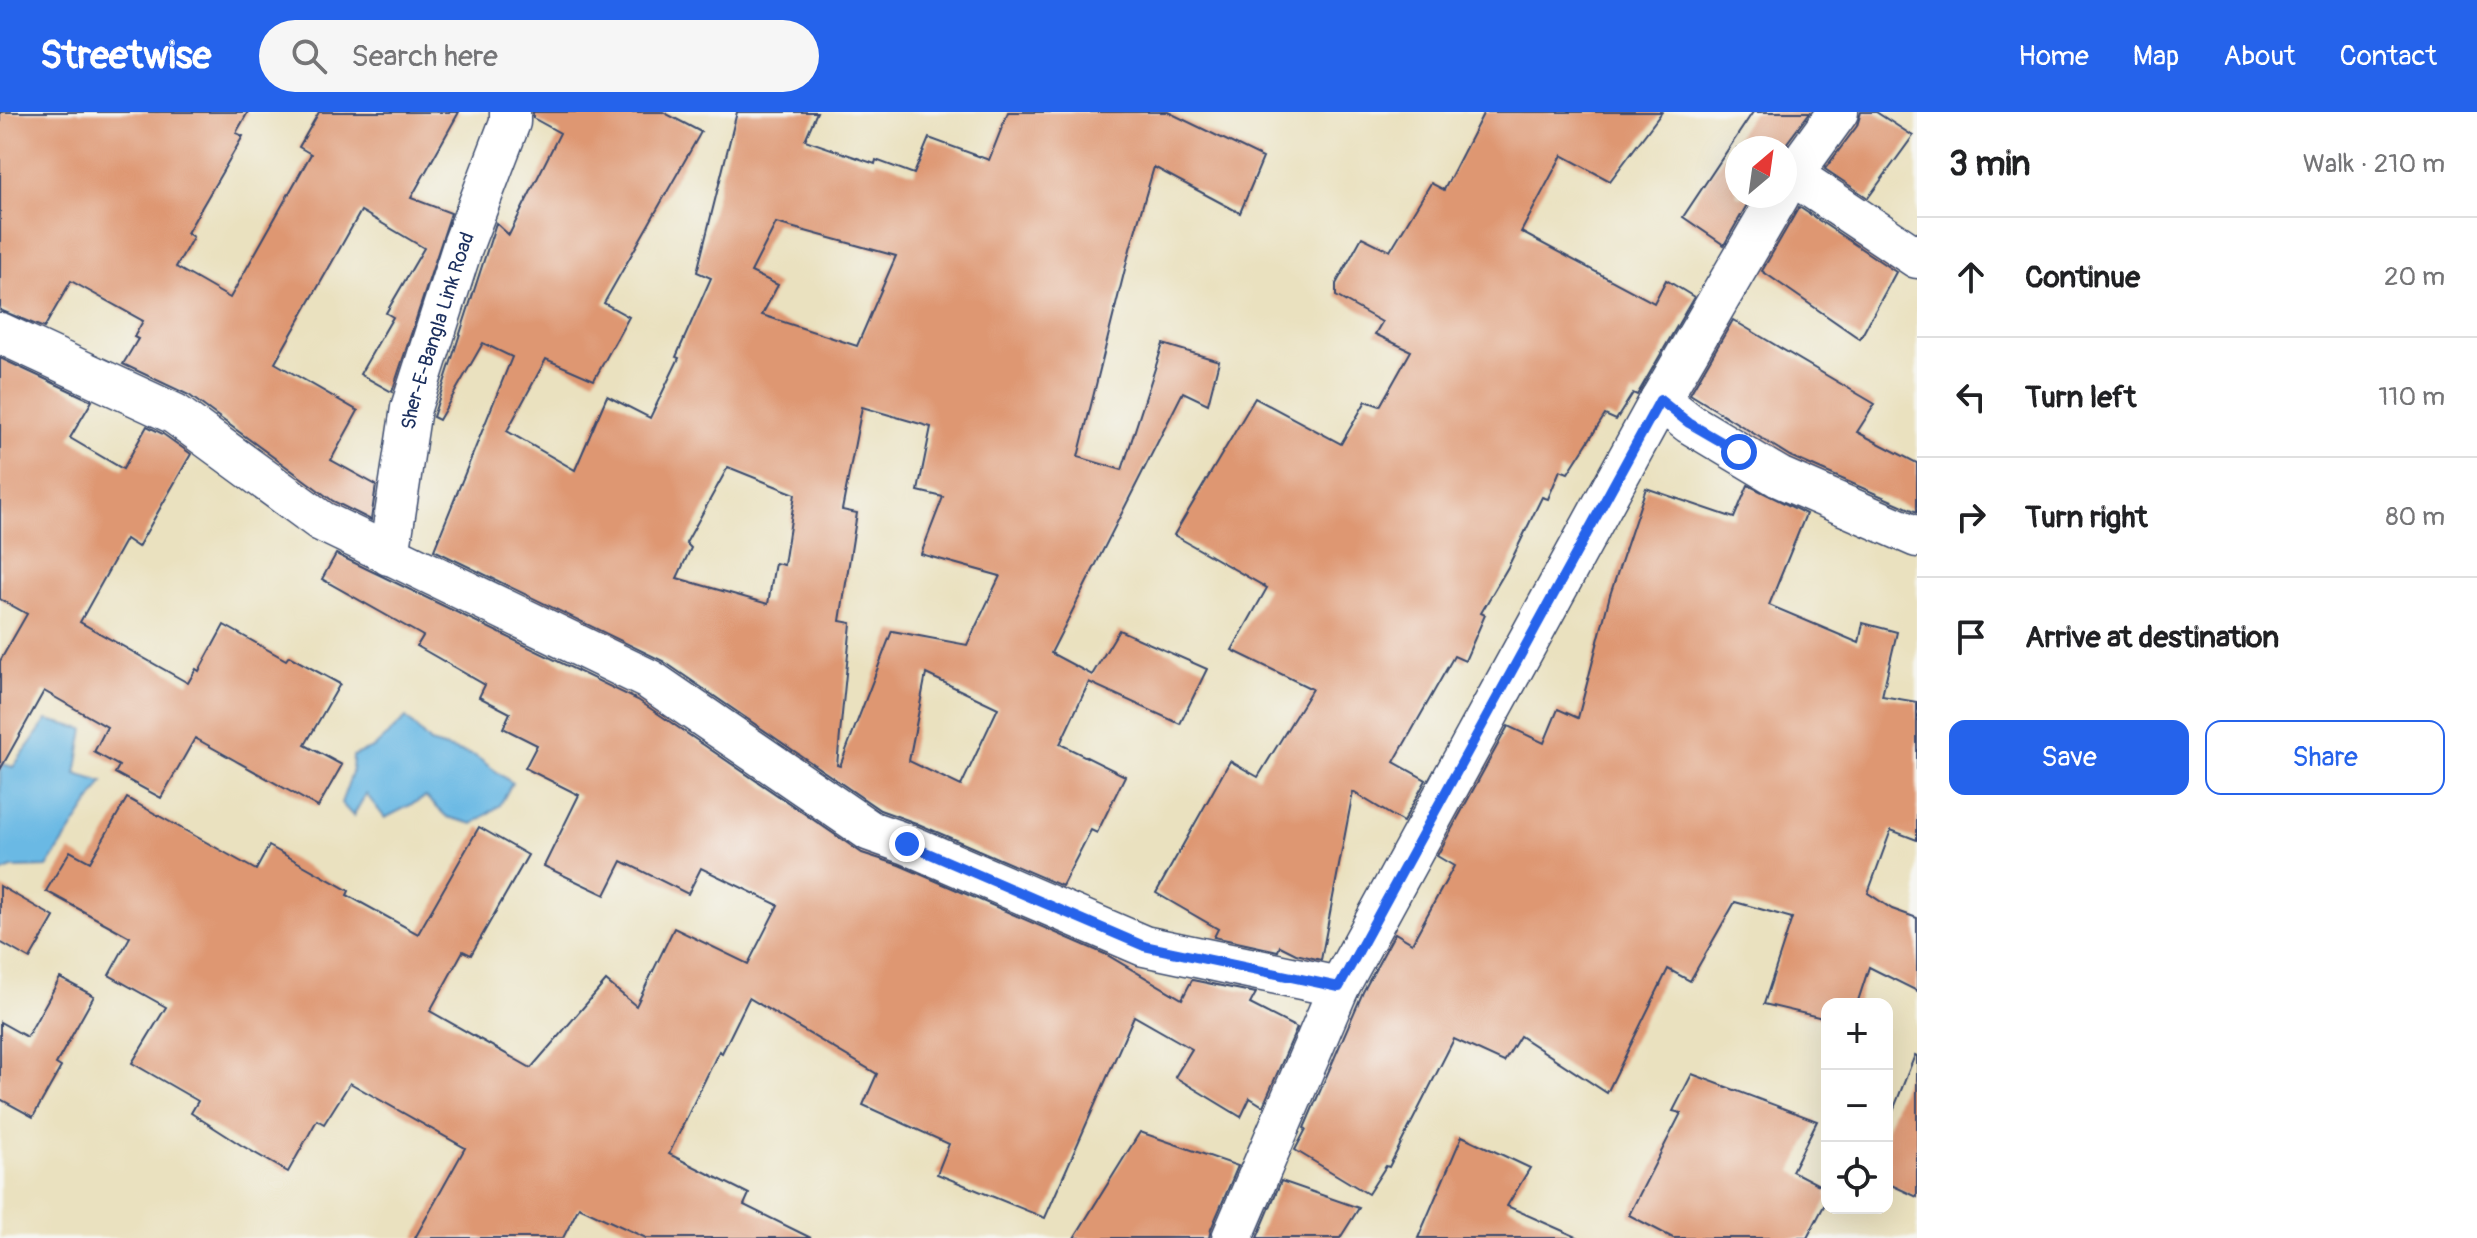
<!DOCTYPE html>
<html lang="en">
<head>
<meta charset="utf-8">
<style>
	:root { --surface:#fff; --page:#f6f6f6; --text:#202124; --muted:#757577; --line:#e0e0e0; --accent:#2563eb }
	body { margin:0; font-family:Pangolin,sans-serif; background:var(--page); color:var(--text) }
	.controls { position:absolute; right:24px; bottom:24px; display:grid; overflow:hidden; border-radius:16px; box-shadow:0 8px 32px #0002 }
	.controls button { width:72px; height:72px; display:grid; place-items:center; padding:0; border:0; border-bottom:2px solid var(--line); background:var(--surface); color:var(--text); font:40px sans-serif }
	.compass { position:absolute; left:1725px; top:24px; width:72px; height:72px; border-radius:50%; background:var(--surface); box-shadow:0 8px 32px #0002; rotate:29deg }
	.stop { position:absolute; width:24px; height:24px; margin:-18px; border:6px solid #2563eb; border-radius:50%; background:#fff }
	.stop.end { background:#2563eb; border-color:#fff; box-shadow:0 2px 8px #0008 }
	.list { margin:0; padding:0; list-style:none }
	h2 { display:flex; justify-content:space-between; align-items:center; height:104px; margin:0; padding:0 32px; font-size:34px }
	h2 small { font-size:26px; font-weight:400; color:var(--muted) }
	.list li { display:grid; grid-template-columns:52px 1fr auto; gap:24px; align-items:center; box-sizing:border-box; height:120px; padding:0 32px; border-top:2px solid var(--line) }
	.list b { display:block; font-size:30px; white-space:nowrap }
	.list em { font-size:26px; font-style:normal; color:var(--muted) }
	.actions { display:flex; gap:16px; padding:24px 32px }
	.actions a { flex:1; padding:18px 0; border:2px solid var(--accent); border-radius:16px; text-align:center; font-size:28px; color:var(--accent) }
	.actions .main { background:var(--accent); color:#fff }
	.icon { flex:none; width:44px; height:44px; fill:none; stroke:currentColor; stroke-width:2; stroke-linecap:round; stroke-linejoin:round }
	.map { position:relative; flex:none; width:1917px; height:1126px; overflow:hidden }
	header { display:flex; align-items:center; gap:48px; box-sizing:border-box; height:112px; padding:0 40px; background:var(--accent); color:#fff }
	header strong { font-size:38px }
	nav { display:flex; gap:44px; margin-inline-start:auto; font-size:28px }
	.search { width:560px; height:72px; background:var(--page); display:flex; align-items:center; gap:20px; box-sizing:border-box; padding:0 28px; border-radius:44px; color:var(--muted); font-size:30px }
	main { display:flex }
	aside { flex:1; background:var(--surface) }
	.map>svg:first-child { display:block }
	.water { fill:#6ab9e4; stroke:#4274a1; stroke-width:2 }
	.building { fill:#de9772; fill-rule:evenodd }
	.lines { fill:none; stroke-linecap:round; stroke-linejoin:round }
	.minor-casing { stroke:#3a4a6d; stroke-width:43 }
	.minor { stroke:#fff; stroke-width:40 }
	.route { stroke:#2563eb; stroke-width:10 }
	.labels { text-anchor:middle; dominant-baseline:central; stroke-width:6; stroke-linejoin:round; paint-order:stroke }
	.street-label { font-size:20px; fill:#1b2f5e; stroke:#f6f6f2 }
</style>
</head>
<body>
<header>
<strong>Streetwise</strong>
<div class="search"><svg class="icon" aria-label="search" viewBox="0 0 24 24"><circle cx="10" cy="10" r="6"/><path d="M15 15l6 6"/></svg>Search here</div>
<nav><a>Home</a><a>Map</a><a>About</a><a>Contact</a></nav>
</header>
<main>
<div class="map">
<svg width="1917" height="1126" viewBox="0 0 1917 1126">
	<rect width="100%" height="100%" fill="#f6f6f2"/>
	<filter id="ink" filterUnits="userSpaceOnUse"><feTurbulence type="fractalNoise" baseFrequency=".0125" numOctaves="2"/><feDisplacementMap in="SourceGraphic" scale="16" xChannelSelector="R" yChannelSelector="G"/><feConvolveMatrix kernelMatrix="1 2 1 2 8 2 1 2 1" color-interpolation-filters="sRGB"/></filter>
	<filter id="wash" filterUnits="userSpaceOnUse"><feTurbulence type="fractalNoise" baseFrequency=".006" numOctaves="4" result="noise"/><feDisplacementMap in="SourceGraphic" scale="32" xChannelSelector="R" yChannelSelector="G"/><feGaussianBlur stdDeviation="1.8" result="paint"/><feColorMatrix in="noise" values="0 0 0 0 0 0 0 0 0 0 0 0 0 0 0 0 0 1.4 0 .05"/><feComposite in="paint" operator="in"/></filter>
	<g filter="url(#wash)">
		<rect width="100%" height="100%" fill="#eae1bf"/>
		<!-- water -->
		<g class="water">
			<path d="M 406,606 L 430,631 L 475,644 L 512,671 L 500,693 L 473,712 L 447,705 L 426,685 L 385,706 L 366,682 L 353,704 L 341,691 L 352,661 L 353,644 L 375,635 Z"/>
			<path d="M 47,608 L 84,617 L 76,662 L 103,670 L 47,755 L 12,756 L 0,761 L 0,651 L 13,655 Z"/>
		</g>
		<g id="blocks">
			<!-- building -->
			<g class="building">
				<path d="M 0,0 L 248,0 L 236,21 L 243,24 L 187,121 L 193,125 L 176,155 L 230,186 L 311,42 L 299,35 L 319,0 L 459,0 L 411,86 L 451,101 L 392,280 L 360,262 L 393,205 L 386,201 L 424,136 L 361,99 L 275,251 L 358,299 L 331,348 L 376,373 L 371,408 L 333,389 L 189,283 L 123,252 L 138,227 L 134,225 L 143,209 L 71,169 L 44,216 L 0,198 Z"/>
				<path d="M 533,0 L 663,0 L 701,20 L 604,191 L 629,205 L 594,268 L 546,247 L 507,319 L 575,358 L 607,284 L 650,306 L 679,246 L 676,245 L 711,166 L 697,160 L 737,0 L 817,0 L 805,28 L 875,52 L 876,48 L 914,62 L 929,26 L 989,48 L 1008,0 L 1168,0 L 1263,46 L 1240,101 L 1154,55 L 1130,137 L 1078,345 L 1122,358 L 1163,232 L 1219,249 L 1208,292 L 1183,280 L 1051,541 L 1092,563 L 1119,518 L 1207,557 L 1180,612 L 1089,570 L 1060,632 L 1125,664 L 1097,721 L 1091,718 L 1062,774 L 916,711 L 880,698 L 663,549 L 434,438 L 512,245 L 483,231 L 439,308 L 433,305 L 496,111 L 509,123 L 560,21 L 533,6 ZM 776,111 L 896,144 L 857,234 L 762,203 L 778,173 L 751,160 ZM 862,295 L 931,315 L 918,379 L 943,385 L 921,442 L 1000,464 L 967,533 L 892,519 L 840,654 L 837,653 L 851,511 L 840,509 L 857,401 L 842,398 ZM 728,355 L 795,382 L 784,453 L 775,451 L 768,492 L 677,466 L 691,436 L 686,431 ZM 926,562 L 998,596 L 961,674 L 909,649 Z"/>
				<path d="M 1484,0 L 1662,0 L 1610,69 L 1562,43 L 1521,120 L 1654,191 L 1666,168 L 1694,185 L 1637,283 L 1633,281 L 1616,308 L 1605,303 L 1568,361 L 1560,358 L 1548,387 L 1542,385 L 1508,455 L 1481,501 L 1485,503 L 1465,549 L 1454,544 L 1394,650 L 1426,668 L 1403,710 L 1353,680 L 1321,848 L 1296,842 L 1280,834 L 1278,839 L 1214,825 L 1218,817 L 1156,781 L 1230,649 L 1258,665 L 1312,577 L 1232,538 L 1267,476 L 1174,423 L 1255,286 L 1341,332 L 1366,289 L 1380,294 L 1411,239 L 1375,222 L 1382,210 L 1336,184 L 1336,172 L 1362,125 L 1390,139 L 1431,71 L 1444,78 Z"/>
				<path d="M 1753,0 L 1810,0 L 1783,36 L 1737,36 L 1737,84 L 1752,84 L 1724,133 L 1683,105 Z"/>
				<path d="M 1861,0 L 1876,0 L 1913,24 L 1868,86 L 1825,57 L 1857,14 Z"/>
				<path d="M 1799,95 L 1896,160 L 1860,227 L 1762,159 Z"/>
				<path d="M 1733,208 L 1875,292 L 1857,320 L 1917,351 L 1917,400 L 1790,344 L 1690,282 Z"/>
				<path d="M 0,246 L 92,289 L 70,326 L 123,357 L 147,314 L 163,322 L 191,342 L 138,435 L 126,427 L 80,510 L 188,571 L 196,557 L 199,559 L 224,513 L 286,548 L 289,544 L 340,572 L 305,633 L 342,653 L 318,695 L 195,626 L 161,686 L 115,661 L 119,654 L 94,640 L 107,615 L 44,579 L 0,658 L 0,549 L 27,502 L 0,487 Z"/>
				<path d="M 1748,373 L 1806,402 L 1769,493 L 1859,531 L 1863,511 L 1897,520 L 1882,584 L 1917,590 L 1917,728 L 1891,718 L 1868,781 L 1892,797 L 1917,806 L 1917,879 L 1869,855 L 1857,892 L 1827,892 L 1827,907 L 1764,892 L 1792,806 L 1735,790 L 1690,869 L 1668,857 L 1607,981 L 1520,924 L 1504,950 L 1454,927 L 1389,1055 L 1386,1054 L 1368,1082 L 1295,1038 L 1306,1017 L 1304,1016 L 1363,880 L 1395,821 L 1412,831 L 1454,754 L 1437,744 L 1508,614 L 1544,631 L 1558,597 L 1578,606 L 1610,483 L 1646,376 L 1734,406 Z"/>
				<path d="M 336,442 L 638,588 L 862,741 L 899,753 L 1107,843 L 1182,887 L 1192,868 L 1256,881 L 1250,892 L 1297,916 L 1263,994 L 1250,986 L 1241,1005 L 1175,965 L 1192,937 L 1134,904 L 1045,1106 L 937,1062 L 949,1032 L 863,993 L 877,962 L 749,886 L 722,941 L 719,939 L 669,1042 L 749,1082 L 744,1093 L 811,1126 L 646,1126 L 579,1095 L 563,1126 L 415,1126 L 465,1036 L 350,971 L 324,1012 L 317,1008 L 288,1060 L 241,1033 L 191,1001 L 198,989 L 132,951 L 166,895 L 109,863 L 130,825 L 46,779 L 70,739 L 90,750 L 127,686 L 256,758 L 269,734 L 349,779 L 347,783 L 418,822 L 479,715 L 528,743 L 471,843 L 463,839 L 430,899 L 531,956 L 606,869 L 636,894 L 674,816 L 748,852 L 778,793 L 701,756 L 688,782 L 622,749 L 605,783 L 544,754 L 579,683 L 525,656 L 537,633 L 503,616 L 510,601 L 479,585 L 485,573 L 417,534 L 423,524 L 322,467 Z"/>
				<path d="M 0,774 L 54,805 L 30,847 L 0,830 Z"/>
				<path d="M 60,866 L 94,884 L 56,952 L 61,955 L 33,1005 L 0,987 L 0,910 L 27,925 Z"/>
				<path d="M 1915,943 L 1917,944 L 1917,1085 L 1887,1071 L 1887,1014 Z"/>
				<path d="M 1692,962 L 1817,1009 L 1792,1059 L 1827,1077 L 1827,1088 L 1807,1126 L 1673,1126 L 1629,1103 L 1681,1001 L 1673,999 Z"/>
				<path d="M 1140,1020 L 1238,1054 L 1211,1117 L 1209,1126 L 1074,1126 Z"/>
				<path d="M 1462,1024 L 1530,1056 L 1507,1094 L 1579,1126 L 1418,1126 Z"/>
				<path d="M 1281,1069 L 1290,1072 L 1359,1096 L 1340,1126 L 1257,1126 Z"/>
			</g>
		</g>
	</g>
	<g filter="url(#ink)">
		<use href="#blocks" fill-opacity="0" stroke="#3a4a6d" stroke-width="2"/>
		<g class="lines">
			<!-- minor casing -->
			<g class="minor-casing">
				<g id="minor">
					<path d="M 1791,62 L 1917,146"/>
					<path d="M 1785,73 L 1838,0"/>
					<path d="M 0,221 L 175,302 L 321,409 L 650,568 L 870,719 L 907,732 L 1144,834 L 1339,875 L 1232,1126"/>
					<path d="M 1660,288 L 1689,311 L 1779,365 L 1917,425"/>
					<path id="s1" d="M 389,443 L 411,296 L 463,133 L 510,10 L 510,0"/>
					<path d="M 1339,875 L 1660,288 L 1779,84"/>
				</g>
			</g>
			<!-- minor -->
			<use href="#minor" class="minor"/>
		</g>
	</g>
	<g class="lines" filter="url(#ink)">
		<!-- route -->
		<path class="route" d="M 907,732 L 1144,834 L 1339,875 L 1660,288 L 1689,311 L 1739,340"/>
	</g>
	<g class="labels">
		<!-- street labels -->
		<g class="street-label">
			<text stroke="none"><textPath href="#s1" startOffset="230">Sher-E-Bangla Link Road</textPath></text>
		</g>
	</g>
</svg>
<div class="controls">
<button>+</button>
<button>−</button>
<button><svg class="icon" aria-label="locate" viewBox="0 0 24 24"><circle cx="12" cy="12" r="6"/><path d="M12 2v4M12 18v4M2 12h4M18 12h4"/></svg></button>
</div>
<svg class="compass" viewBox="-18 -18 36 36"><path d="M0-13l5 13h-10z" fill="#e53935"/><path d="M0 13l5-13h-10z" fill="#757577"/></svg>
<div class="stop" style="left:1739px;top:340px"></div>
<div class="stop end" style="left:907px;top:732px"></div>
</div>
<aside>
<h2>3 min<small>Walk · 210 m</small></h2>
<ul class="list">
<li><svg class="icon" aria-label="ahead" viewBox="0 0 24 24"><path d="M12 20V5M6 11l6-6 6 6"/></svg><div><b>Continue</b></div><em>20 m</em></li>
<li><svg class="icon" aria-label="left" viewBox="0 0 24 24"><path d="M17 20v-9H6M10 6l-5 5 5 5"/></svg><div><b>Turn left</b></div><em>110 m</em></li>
<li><svg class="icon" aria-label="right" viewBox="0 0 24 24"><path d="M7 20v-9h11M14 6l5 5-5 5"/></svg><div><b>Turn right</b></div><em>80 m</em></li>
<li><svg class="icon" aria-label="arrive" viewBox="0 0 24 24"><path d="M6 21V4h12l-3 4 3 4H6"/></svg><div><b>Arrive at destination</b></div></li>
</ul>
<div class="actions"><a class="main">Save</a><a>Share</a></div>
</aside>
</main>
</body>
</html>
